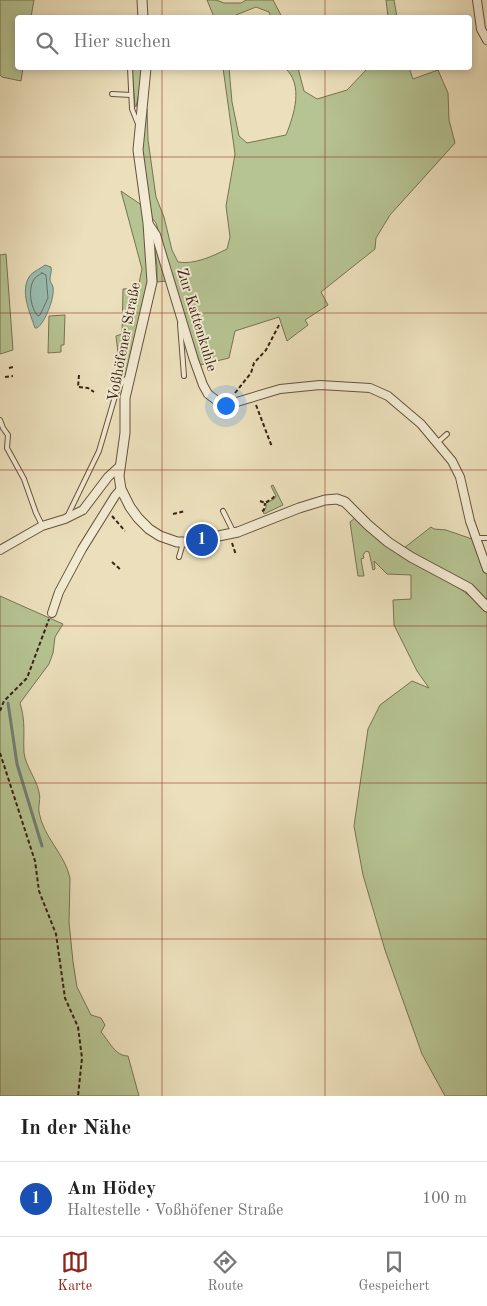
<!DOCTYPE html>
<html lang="de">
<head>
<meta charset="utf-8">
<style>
	:root { --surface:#fff; --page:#f6f6f6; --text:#222; --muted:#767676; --line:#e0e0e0; --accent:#8f2418 }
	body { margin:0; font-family:"Old Standard TT",serif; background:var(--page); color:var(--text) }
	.you { position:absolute; left:225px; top:405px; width:18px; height:18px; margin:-12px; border:4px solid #fff; border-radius:50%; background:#1a73e8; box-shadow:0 0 0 8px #1a73e833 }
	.badge { display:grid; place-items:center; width:32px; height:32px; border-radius:50%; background:var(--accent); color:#fff; font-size:16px; font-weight:700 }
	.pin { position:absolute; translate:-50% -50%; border:2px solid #fff; box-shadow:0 1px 5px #0006 }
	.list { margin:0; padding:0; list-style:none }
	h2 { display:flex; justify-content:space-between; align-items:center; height:65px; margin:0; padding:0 20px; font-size:21px }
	h2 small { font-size:16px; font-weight:400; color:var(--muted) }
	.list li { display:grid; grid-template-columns:32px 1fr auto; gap:15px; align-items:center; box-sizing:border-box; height:75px; padding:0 20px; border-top:1px solid var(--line) }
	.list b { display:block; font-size:19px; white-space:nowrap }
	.list p { margin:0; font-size:16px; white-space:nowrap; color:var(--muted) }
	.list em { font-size:16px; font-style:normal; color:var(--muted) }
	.icon { flex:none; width:28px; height:28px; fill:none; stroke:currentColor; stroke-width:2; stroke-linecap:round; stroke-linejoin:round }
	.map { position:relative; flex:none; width:487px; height:1096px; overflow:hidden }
	.search { position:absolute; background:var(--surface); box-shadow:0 2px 8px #0003; left:15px; right:15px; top:15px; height:55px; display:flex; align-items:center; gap:12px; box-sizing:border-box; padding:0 18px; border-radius:5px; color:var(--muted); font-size:19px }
	.sheet { height:140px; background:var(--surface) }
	nav { display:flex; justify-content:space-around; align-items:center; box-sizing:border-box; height:70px; border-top:1px solid var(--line); background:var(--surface); font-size:14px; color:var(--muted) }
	nav a { display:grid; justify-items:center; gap:2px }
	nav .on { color:var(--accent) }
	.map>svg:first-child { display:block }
	.green { fill:#b6c392; stroke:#787253 }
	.water { fill:#99bdb1; stroke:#737f72 }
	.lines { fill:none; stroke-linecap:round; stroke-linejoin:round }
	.shore { stroke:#697062; stroke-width:1 }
	.stream { stroke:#737f72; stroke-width:3 }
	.service-casing { stroke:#66523e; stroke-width:6 }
	.minor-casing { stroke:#66523e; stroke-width:10 }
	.tertiary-casing { stroke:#66523e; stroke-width:11 }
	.path { stroke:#392214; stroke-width:2; stroke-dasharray:4 2.5; stroke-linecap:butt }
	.service { stroke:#f3ebd3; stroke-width:4 }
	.minor { stroke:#f3ebd3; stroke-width:8 }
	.tertiary { stroke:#f3ebd3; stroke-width:9 }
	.grid { fill:none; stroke:#8f2418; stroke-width:1; stroke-opacity:0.55 }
	.labels { text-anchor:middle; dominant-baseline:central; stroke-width:4; stroke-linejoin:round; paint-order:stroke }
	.street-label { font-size:15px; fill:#392214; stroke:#f3ebd3 }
</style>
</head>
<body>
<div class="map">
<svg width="487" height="1096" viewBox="0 0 487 1096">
	<rect width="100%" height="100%" fill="#ece0bc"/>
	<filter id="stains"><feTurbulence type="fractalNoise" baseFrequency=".004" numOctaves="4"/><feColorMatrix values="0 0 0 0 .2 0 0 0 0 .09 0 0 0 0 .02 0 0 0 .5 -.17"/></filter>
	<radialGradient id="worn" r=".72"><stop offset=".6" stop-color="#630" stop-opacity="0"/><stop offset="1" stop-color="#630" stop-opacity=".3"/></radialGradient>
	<!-- green -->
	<g class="green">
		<path d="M 0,0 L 34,0 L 31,17 L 18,18 L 18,68 L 23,68 L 21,81 L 2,77 L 0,75 Z"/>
		<path d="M 207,0 L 216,0 L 224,3 L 241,3 L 246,0 L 273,0 L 282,17 L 271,17 L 269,12 L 256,7 L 231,17 L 214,17 Z"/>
		<path d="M 386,0 L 394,0 L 397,17 L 388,17 Z"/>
		<path d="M 134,68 L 142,68 L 142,78 L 136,107 L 135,106 L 132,70 Z"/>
		<path d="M 223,68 L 229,68 L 232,102 L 239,136 L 247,143 L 286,135 C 294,115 304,85 285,68 L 298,68 L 304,91 L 317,99 L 347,90 L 368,68 L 409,68 L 413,79 L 438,70 L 448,93 L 449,120 L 455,143 L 390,215 L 376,238 L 375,249 L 321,292 L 328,305 L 305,320 L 308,325 L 287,341 L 279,317 L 235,331 L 229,358 L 200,365 L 156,223 L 152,218 L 142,149 L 147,109 L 148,140 L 156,197 L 164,217 L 172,250 L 178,262 C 194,265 213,256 227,249 L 230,237 L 226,206 L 235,154 Z"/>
		<path d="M 121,191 L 143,206 L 150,283 L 127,373 L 116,378 L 118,353 L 116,336 L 122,334 L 123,289 L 138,288 L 142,269 Z"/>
		<path d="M 153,237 L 167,281 L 157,282 L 157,266 Z"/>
		<path d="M 6,254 L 13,350 L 0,354 L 0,255 Z"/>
		<path d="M 65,315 L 64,345 L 61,345 L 61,352 L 48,353 L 49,316 Z"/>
		<path d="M 273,485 L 283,505 L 264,514 L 263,511 L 266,508 L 266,503 L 274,499 L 276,496 L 271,486 Z"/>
		<path d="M 355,518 C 371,535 391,549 411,561 C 440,578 464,586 487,613 L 487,1096 L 445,1096 L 422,1054 L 385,950 L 363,875 L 354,826 L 368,729 L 380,705 L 412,681 L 429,688 L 417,671 L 394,625 L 393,600 L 411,599 L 411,575 L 387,574 L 374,561 L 375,569 L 373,570 L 369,552 L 366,551 L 363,555 L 364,558 L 361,559 L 364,576 L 358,576 L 350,522 Z"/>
		<path d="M 431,527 L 434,529 L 446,530 L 472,539 L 487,575 L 487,601 L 466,582 L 404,548 Z"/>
		<path d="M 0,596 L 63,624 L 55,637 L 53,653 L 49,664 L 20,703 C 26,723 23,734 24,753 C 26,767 36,778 39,792 C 41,799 38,805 39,812 C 43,837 65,854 70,878 L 69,922 L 73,962 L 77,987 L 91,1015 L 101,1018 L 105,1025 L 101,1032 C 109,1041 115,1056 128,1056 L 139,1096 L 0,1096 Z"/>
	</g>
	<!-- water -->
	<path class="water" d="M 45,265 L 51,267 C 52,272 50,275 50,279 C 50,283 52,283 53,287 C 55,297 45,323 37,328 L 35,328 C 30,313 20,292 29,277 C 32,272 40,269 45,265 Z"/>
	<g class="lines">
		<!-- shore -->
		<path class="shore" d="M 42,273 L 46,275 L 48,298 L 40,315 L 38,316 C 31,309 28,291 33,281 C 35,277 39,275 42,273 Z"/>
		<!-- stream -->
		<path class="stream" d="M 8,703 L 17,764 L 42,846"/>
		<!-- service casing -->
		<g class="service-casing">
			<g id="service">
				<path d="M 130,68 L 132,109 L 138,124"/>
				<path d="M 112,94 L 131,95"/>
				<path d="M 180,324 L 184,376"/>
				<path d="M 0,420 L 3,428 L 8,435 L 7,448 L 24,479 L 36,513 L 42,525"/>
				<path d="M 437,443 L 447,434"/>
				<path d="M 223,511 L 234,533"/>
				<path d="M 67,517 L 99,451 L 116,393 L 124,380 L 128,378"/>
				<path d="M 477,538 L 487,538"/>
				<path d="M 179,557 L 183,543"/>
			</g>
		</g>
		<!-- minor casing -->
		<g class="minor-casing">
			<g id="minor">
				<path d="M 477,0 L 481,29 L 487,40"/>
				<path d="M 148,223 L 156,235 L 194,360 L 203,385 L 208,394 L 220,403 L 230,404 L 280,389 L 320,385 L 370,388 L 388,396 L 421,424 L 452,461 L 460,477 L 470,521 L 487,569"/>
				<path d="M 0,550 L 42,526 L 65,519 L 83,510 L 108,477 L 119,467"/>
				<path d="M 52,613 L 59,592 L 82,549 L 115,496 L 121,489"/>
			</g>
		</g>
		<!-- tertiary casing -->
		<g class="tertiary-casing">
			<g id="tertiary">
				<path d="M 142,0 L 143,18"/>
				<path d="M 146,68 L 138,150 L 148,223 L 152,282 L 125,398 L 125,433 L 119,476 L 121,489 L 130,507 L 138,518 L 149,529 L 160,536 L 177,542 L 189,542 L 238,532 L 299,508 L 325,500 L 337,499 L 345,502 L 368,525 L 388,542 L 411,557 L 469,588 L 487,607"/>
			</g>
		</g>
		<!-- path -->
		<g class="path">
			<path d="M 9,368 L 13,367"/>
			<path d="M 79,375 L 78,387 L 88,388 L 94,392"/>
			<path d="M 5,377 L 13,376"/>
			<path d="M 235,393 L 251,373 L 254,363 L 266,350 L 279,325"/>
			<path d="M 256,405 L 272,447"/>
			<path d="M 260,501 L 265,503 L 273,498 L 275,495"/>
			<path d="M 262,511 L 264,510 L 265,503"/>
			<path d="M 173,514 L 185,511"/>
			<path d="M 112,516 L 125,531"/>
			<path d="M 232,543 L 236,555"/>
			<path d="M 112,562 L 121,570"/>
			<path d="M 0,711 L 4,701 L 27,678 L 49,619"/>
			<path d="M 0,753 L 35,861 L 39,891 L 56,934 L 65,998 L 78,1027 L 82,1058 L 78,1096"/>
		</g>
		<!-- service -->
		<use href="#service" class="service"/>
		<!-- minor -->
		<use href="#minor" class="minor"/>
		<!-- tertiary -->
		<use href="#tertiary" class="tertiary"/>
	</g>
	<!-- grid -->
	<path class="grid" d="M 162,0 L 162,18M 325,0 L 325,18M 162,68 L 162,1096M 325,68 L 325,1096M 0,157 L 487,157M 0,313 L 487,313M 0,470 L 487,470M 0,626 L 487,626M 0,783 L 487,783M 0,939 L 487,939"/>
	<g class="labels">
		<!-- street labels -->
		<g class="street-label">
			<text transform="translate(196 320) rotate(73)">Zur Kattenkuhle</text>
			<text transform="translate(125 342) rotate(-79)">Voßhöfener Straße</text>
		</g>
	</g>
	<rect width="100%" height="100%" filter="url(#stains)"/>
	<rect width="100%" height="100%" fill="url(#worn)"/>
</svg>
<div class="you"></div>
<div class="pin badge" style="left:202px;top:540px;background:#1a4fb4">1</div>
<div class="search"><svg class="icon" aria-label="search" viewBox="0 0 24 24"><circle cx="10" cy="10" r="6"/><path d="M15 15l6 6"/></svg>Hier suchen</div>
</div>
<section class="sheet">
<h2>In der Nähe<small></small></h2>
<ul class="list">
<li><span class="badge" style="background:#1a4fb4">1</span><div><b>Am Hödey</b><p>Haltestelle · Voßhöfener Straße</p></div><em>100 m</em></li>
</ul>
</section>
<nav>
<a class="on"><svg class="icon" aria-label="map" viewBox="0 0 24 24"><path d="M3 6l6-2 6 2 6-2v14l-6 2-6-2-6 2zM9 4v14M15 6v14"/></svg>Karte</a>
<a><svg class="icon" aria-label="directions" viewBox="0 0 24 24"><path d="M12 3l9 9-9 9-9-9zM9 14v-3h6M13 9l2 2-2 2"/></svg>Route</a>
<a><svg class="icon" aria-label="saved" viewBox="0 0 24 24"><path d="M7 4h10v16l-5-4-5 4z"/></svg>Gespeichert</a>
</nav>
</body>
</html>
